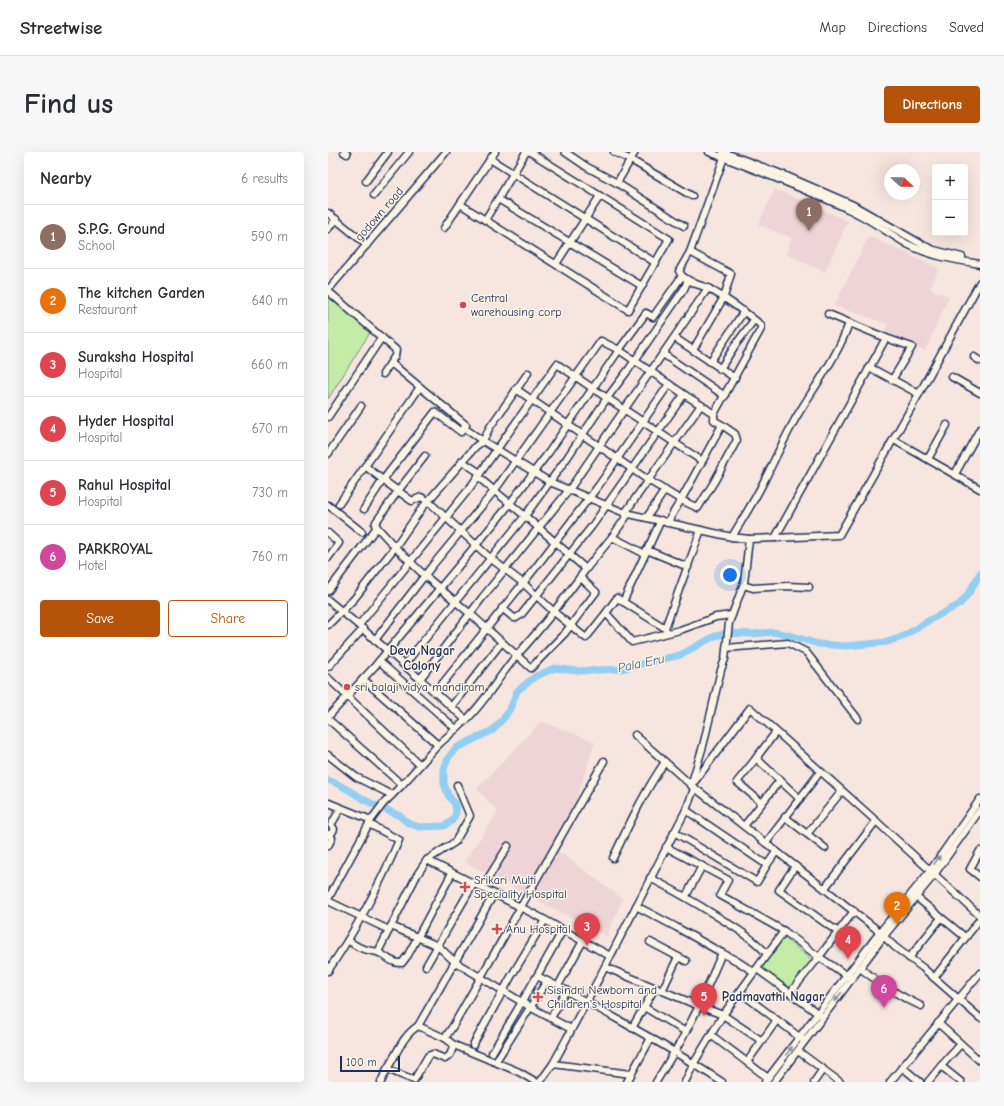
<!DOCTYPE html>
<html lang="en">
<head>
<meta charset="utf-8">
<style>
	:root { --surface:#fff; --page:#f7f7f7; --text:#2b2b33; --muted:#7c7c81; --line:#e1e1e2; --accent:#b45309 }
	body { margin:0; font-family:"Comic Neue",sans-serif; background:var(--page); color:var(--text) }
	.controls { position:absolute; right:12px; top:12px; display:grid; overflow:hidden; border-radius:4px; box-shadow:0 4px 16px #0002 }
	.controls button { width:36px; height:36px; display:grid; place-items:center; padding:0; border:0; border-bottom:1px solid var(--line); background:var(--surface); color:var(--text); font:20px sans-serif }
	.compass { position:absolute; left:556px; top:12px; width:36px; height:36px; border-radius:50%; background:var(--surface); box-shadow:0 4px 16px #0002; rotate:112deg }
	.scale { position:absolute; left:12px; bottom:10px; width:60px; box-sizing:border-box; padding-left:4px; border:2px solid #1b2f5e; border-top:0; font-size:11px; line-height:14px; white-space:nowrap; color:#1b2f5e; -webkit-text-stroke:3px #fcf5e5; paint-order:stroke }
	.you { position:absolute; left:402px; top:423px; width:14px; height:14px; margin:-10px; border:3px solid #fff; border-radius:50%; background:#1a73e8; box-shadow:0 0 0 6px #1a73e833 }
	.badge { display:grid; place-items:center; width:26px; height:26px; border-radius:50%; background:var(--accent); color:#fff; font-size:13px; font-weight:700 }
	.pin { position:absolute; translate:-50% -33px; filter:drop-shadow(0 1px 2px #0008) }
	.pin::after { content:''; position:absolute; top:21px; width:14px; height:12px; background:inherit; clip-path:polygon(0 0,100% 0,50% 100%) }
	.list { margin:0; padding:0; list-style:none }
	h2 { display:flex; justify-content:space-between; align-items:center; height:52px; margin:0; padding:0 16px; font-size:17px }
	h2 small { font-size:13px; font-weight:400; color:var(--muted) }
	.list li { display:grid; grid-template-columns:26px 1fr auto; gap:12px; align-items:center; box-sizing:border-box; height:64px; padding:0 16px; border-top:1px solid var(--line) }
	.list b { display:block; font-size:15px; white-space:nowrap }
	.list p { margin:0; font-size:13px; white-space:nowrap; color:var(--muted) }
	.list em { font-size:13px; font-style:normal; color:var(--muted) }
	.actions { display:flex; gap:8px; padding:12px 16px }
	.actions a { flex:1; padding:9px 0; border:1px solid var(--accent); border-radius:4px; text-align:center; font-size:14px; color:var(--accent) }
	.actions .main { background:var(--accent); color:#fff }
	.map { position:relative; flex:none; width:652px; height:930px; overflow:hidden; border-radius:4px }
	header { display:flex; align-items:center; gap:24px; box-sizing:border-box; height:56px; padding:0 20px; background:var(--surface); border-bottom:1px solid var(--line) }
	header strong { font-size:19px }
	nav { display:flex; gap:22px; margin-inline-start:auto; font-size:14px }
	.intro { display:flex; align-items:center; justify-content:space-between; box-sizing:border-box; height:96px; padding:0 24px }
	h1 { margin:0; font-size:28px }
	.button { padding:10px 18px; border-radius:4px; background:var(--accent); color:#fff; font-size:14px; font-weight:700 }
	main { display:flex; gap:24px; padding:0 24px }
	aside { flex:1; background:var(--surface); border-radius:4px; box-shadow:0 4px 16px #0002 }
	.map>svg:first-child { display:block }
	.built { fill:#eed4d7 }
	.green { fill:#c4eca6; stroke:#708e82 }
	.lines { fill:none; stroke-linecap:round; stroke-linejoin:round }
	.river { stroke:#93cef3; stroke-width:7 }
	.minor-casing { stroke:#1b2f5e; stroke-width:9 }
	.minor { stroke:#fcf5e5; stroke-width:6 }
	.oneway { fill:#8c92a2 }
	.poi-dot { fill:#d1495b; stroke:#fcf5e5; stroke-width:1.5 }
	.labels { text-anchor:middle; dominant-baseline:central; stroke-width:3; stroke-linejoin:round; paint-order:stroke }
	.street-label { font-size:12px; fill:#1b2f5e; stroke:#fcf5e5 }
	.poi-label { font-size:12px; fill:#1b2f5e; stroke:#fcf5e5; text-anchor:start }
	.neighbourhood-label { font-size:13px; font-weight:bold; fill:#1b2f5e; stroke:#fcf5e5 }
	.water-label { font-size:13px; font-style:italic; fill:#395783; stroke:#fcf5e5 }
</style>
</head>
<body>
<header>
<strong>Streetwise</strong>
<nav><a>Map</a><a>Directions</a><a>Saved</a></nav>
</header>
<div class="intro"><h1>Find us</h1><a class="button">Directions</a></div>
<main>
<aside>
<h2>Nearby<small>6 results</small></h2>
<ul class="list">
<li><span class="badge" style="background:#8d6e63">1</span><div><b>S.P.G. Ground</b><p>School</p></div><em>590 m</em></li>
<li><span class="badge" style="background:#e8710a">2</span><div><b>The kitchen Garden</b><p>Restaurant</p></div><em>640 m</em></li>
<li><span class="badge" style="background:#e0444e">3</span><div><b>Suraksha Hospital</b><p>Hospital</p></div><em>660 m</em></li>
<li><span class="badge" style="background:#e0444e">4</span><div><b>Hyder Hospital</b><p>Hospital</p></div><em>670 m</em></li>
<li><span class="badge" style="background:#e0444e">5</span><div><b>Rahul Hospital</b><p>Hospital</p></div><em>730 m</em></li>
<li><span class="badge" style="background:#d1479c">6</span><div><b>PARKROYAL</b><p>Hotel</p></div><em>760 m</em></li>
</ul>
<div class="actions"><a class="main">Save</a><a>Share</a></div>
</aside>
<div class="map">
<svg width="652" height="930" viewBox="0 0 652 930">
	<rect width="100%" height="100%" fill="#f6e6df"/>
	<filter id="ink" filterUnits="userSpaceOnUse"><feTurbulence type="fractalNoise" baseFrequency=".025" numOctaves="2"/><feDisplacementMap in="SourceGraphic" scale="8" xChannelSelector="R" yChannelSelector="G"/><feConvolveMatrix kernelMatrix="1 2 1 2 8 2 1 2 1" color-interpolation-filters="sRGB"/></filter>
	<g filter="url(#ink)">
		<!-- built -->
		<g class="built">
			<path d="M 447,37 L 520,69 L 497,120 L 458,102 L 464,86 L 430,73 Z"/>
			<path d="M 541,84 L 611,116 L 602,137 L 621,144 L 597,199 L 556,183 L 560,172 L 506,154 Z"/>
			<path d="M 213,569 L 267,590 L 245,658 L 225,695 L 295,747 L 279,784 L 136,710 L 170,660 L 149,637 Z"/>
		</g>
		<!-- green -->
		<g class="green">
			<path d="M 0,145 L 43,179 L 0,247 Z"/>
			<path d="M 456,786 L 486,809 L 462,838 L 433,817 Z"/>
		</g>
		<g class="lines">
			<!-- river -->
			<g class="river">
				<path d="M 0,628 C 18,634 32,647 49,654"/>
				<path d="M 56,657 L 72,664 L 80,671 L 91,675 L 116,674 L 124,669 L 128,661 L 127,652 L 120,643 L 116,632 L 116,617 L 120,606 L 128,596 L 165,578 L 176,566 L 183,555 L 189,539 L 208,524 L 227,516 L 249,519 L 292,517 L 352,503 L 387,484 L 402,481 L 424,482 L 445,480 L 461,483 L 490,492 L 518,494 L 559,490 L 574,485 L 600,469 L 632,452 L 641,441 L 652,421"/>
			</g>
			<!-- minor casing -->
			<g class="minor-casing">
				<g id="minor">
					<path d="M 16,0 L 19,2"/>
					<path d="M 198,0 L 170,47 L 314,134"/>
					<path d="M 237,0 L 259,15 L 289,31"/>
					<path d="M 286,0 L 303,8 L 364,44"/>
					<path d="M 307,0 L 289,31 L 356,74"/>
					<path d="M 381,0 C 428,18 476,36 522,58 C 542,67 560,81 579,92 C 602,104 627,108 652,112"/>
					<path d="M 395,0 L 456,23 L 525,53 L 595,93 L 606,98 L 634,105"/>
					<path d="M 162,7 L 328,111"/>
					<path d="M 38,29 L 60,0"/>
					<path d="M 46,43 L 81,0"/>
					<path d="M 132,52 L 300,158 L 341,87 L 202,0"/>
					<path d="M 0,61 L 39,93"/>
					<path d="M 157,68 L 170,47"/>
					<path d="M 116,76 L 167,0"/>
					<path d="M 0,77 L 8,67"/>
					<path d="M 362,100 L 403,122 L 396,145 L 365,198"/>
					<path d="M 228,112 L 272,44"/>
					<path d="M 354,124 L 360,128 L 356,137 L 301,217 L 279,246 L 374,309"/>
					<path d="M 360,128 L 368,132 L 380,136"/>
					<path d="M 0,138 L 118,0"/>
					<path d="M 0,139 L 68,198 L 67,204 L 55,222"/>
					<path d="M 500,162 L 558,186 L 584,195 L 564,228"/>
					<path d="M 347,186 L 407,226"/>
					<path d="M 335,202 L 397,244"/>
					<path d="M 646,205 L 652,209"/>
					<path d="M 382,210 L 416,159"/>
					<path d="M 63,211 L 138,273 L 133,280 L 107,260 L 55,328 L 70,339 L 48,370 L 47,373 L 67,395 L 96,423 L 146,465 L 203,516 L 237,481 L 268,440 L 252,425"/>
					<path d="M 541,215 L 591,242"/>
					<path d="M 392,217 L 408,192 L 426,168"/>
					<path d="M 624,225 L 652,241"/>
					<path d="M 341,232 L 357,243"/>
					<path d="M 188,237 L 320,328 L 353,348 L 370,356 L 386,330 L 409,288 L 407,282 L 394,273"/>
					<path d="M 0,265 L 54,185"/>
					<path d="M 136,276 L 155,289 L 222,330 L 297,361 L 404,385"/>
					<path d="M 566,288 L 652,337"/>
					<path d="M 0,302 L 33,254"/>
					<path d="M 97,304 L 70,339 L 84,349 L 93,345 L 100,349 L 162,406 L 195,431 L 226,460 L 258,486 L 278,461 L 304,490 L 352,478 L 388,465 L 404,463"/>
					<path d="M 600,307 L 619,273"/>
					<path d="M 134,309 L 152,321"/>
					<path d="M 627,322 L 652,277"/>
					<path d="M 11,352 L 92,235"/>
					<path d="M 0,353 L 34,380"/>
					<path d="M 36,357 L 55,328 L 37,314"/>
					<path d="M 297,361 L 373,253 L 386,262"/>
					<path d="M 319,365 L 337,338"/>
					<path d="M 0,381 L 11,391 L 0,406"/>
					<path d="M 284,385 L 317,402"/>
					<path d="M 447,386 L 511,383 L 591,242 L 652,130"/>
					<path d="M 421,387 L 404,385 C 415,366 427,348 436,329 C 447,307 457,285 469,264 C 487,234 510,204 521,171"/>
					<path d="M 319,398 L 360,415"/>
					<path d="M 258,417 L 284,385 L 301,361"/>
					<path d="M 415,433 L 425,436 L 459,434 L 481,435"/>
					<path d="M 0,439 L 49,375"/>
					<path d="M 0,448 L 29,472 L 92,527 L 154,446 L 241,338 L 380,136 C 399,147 416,159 433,173 L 433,177 L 386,262 L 386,268 L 394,273 L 353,348 L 339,371"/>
					<path d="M 295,450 L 333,368"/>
					<path d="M 174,456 L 186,466 L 188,466 L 193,463 L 264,374 L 355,244 L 357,243 L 373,253"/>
					<path d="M 278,461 L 289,446 L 337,476 L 338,478"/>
					<path d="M 0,473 L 26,447 L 67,395 L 94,356 L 148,294 L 155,289 L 162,275 L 200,221"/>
					<path d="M 31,473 L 141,337 L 229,212 L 279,246 L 239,306 L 197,364 L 150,325"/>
					<path d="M 337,476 L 373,378"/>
					<path d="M 47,488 L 104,414 L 167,338 L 273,189 L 291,198 L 318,161 L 325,165 L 354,124 L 351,119 L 362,100 L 398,0"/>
					<path d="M 398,496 L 460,491 L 478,500 L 530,567"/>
					<path d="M 51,509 L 128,577"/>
					<path d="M 76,513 L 197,364 L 258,417 C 236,447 214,476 189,503 C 171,524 158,549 138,568 L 92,527"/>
					<path d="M 0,515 L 35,477"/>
					<path d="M 0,526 L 92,613"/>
					<path d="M 35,527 L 110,593"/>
					<path d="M 123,555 L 174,490"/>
					<path d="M 0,565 L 47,514 L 173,363 L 221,300 L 291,198 L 341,232 L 271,333 L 208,415 L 107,541"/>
					<path d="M 0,567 L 74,633 L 55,652 L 43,668 L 0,747"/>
					<path d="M 448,580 L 428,606 L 472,647"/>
					<path d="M 307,583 L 363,633 L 547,776 L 567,795 L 595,816 L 652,866"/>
					<path d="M 0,603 L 28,625 L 64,643"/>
					<path d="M 430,604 L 409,630 L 434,651"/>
					<path d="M 367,629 L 422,556 L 548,669 L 652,764"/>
					<path d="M 74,633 L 110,593 L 138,568"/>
					<path d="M 1,651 L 43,668"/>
					<path d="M 358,658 L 439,713 L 448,700"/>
					<path d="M 457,665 L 479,682 L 514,639"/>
					<path d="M 416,674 L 452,628"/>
					<path d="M 346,680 L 429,730 L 439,713"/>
					<path d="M 479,682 L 497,696"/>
					<path d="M 2,684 L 6,677 L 3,673 L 13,656"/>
					<path d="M 438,691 L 492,620"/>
					<path d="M 0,694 L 4,686 L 0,682"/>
					<path d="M 338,695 L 400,728 L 392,743 L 456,779"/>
					<path d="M 652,699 L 642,717 L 652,725"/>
					<path d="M 285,706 C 301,673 316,640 337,610"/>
					<path d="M 99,708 L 127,690 L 142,664 L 129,633"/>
					<path d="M 467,714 L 451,738 L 510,780"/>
					<path d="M 322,726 C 344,737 366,750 387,763 C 406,775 424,785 439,802"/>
					<path d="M 154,736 L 180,694"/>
					<path d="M 497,736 L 548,669"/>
					<path d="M 358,744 L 374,714"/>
					<path d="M 588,745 L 637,785"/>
					<path d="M 0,749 L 61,778"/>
					<path d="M 308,754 L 348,775 L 394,801"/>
					<path d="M 63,774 L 110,794 L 127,810 L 202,855 L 243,877"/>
					<path d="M 235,778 L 209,824 C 242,840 273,858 305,876 C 336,893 365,911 394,930"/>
					<path d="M 20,788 C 26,793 32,797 40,798 C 43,799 46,799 49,800 C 58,803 63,812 74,811 L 80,803 L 124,721"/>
					<path d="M 322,790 L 358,809"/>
					<path d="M 50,800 L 89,723 L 99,708 L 206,762 L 282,804"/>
					<path d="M 581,806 L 613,766"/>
					<path d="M 98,814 L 146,731"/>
					<path d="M 277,815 L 371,854 L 394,801 L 409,809 L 426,820"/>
					<path d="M 532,816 C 553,832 569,843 593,854"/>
					<path d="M 429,817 L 492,863"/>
					<path d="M 0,819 C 29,776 51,735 71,688 L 41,672"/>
					<path d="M 606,826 L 652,767"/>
					<path d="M 230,834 L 255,789"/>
					<path d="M 334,839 L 350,805"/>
					<path d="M 412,840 L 474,887"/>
					<path d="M 462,841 L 491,805 L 521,825"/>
					<path d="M 316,855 L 358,880"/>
					<path d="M 223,866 L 238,838"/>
					<path d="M 610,871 L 652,909"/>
					<path d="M 90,874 L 166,742"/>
					<path d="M 304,876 L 327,836"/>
					<path d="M 383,883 L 440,926"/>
					<path d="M 117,886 L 125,874 L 276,609"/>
					<path d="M 434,889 L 395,863 L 456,779 L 491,805 L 526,759"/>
					<path d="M 145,893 L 184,823 L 217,768"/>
					<path d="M 470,899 L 512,930"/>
					<path d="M 164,901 L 209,824"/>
					<path d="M 170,906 L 219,829"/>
					<path d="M 419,910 L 449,868"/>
					<path d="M 225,912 L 303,922"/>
					<path d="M 613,914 L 633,892"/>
					<path d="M 574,915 L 592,930"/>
					<path d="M 59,917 C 69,902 74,884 90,874 L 117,886 L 126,893 L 191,920 L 208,930"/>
					<path d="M 53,930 L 59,917 L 86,928 L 100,904 L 105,902 L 117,907 L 122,903 L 126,893"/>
					<path d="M 212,930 L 225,912 L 270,828 L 358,658 L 366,637 L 363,633 L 375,594 L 393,518 L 397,507 L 401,471 L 416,431 L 421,387 L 447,386 L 558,186"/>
					<path d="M 299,930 L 323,886"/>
					<path d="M 328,930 L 353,889 L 371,854 L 395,863 L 366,911 L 357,930"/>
					<path d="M 437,930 L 552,780 L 602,719 L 652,647"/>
					<path d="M 446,930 L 556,784 L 606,723 L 652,658"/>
					<path d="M 486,930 L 495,917"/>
					<path d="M 562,930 L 652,821"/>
					<path d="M 600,930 L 613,914 L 633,930"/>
				</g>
			</g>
			<!-- minor -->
			<use href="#minor" class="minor"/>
		</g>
		<!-- one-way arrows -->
		<defs><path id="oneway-solid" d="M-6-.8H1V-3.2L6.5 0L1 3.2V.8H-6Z"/></defs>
		<g class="oneway">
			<use href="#oneway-solid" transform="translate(609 708) rotate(-55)"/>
			<use href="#oneway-solid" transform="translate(510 845) rotate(127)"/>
			<use href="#oneway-solid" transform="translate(461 899) rotate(-52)"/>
		</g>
	</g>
	<!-- markers -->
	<g class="poi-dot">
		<circle cx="135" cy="153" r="4"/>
		<circle cx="19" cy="535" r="4"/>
		<path d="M135 729h4v4h4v4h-4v4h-4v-4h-4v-4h4z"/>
		<path d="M167 771h4v4h4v4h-4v4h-4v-4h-4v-4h4z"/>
		<path d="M208 839h4v4h4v4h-4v4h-4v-4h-4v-4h4z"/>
	</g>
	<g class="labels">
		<!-- street labels -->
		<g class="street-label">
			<text transform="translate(51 62) rotate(-49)">godown road</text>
		</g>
		<!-- poi labels -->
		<g class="poi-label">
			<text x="143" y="146">Central<tspan x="143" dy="14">warehousing corp</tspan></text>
			<text x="27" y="535">sri balaji vidya mandiram</text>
			<text x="146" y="728">Srikari Multi<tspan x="146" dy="14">Speciality Hospital</tspan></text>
			<text x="178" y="777">Anu Hospital</text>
			<text x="219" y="838">Sisindri Newborn and<tspan x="219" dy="14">Children's Hospital</tspan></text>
		</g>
		<!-- neighbourhood labels -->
		<g class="neighbourhood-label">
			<text x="94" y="498">Deva Nagar<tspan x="94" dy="15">Colony</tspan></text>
			<text x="445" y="844">Padmavathi Nagar</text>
		</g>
		<!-- water labels -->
		<g class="water-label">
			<text transform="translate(313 511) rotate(-12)">Pala Eru</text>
		</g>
	</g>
</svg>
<div class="controls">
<button>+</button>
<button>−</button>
</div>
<svg class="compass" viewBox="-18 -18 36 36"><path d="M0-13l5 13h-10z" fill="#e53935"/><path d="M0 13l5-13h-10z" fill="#7c7c81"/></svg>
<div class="scale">100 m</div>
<div class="you"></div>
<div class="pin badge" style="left:481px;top:79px;background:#8d6e63">1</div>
<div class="pin badge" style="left:569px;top:773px;background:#e8710a">2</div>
<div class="pin badge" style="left:259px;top:794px;background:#e0444e">3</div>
<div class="pin badge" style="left:520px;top:807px;background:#e0444e">4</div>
<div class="pin badge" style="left:376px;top:864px;background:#e0444e">5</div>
<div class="pin badge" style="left:556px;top:856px;background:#d1479c">6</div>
</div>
</main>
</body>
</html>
